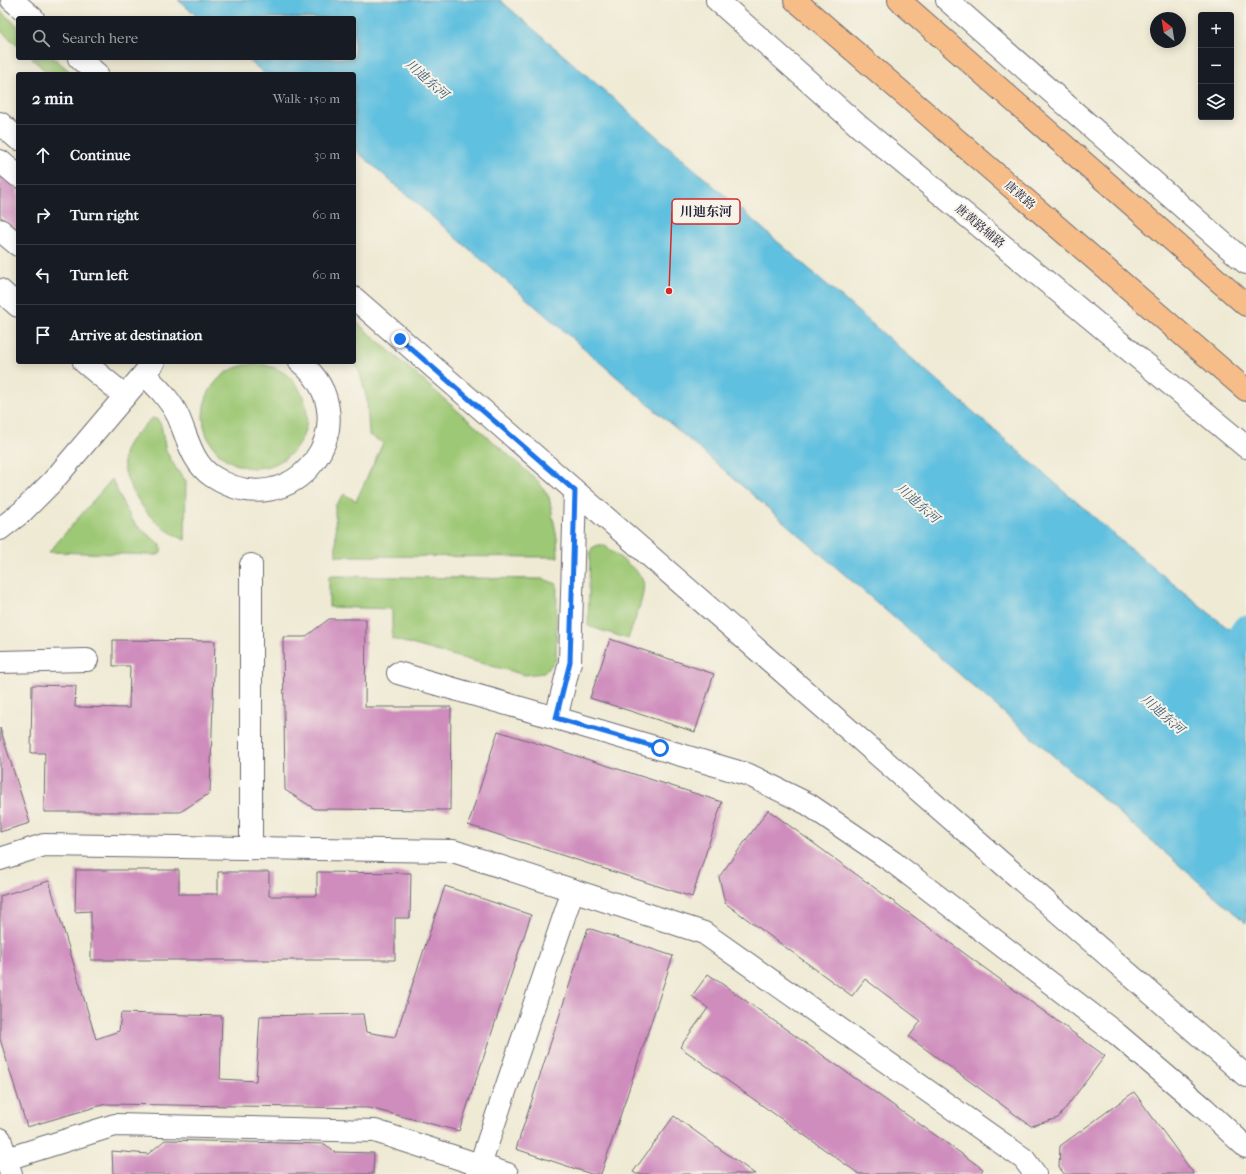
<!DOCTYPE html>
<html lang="en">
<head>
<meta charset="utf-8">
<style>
	:root { --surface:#171b24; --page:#20242c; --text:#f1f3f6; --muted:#9ea1a6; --line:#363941 }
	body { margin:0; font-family:"IM FELL French Canon","Noto Serif SC",serif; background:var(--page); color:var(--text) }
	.controls { position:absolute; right:12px; top:12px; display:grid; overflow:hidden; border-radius:4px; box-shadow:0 2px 10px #0003 }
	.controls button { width:36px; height:36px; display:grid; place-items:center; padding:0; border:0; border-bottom:1px solid var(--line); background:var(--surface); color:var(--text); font:20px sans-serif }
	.compass { position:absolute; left:1150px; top:12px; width:36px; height:36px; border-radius:50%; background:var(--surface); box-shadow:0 2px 10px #0003; rotate:330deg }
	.stop { position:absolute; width:12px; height:12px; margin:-9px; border:3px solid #1a73e8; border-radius:50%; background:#fff }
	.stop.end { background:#1a73e8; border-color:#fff; box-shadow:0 1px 4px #0008 }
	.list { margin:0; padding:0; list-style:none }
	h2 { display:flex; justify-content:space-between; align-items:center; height:52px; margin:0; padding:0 16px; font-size:17px }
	h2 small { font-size:13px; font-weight:400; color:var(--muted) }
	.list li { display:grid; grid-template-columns:26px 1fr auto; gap:12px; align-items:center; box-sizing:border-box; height:60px; padding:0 16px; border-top:1px solid var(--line) }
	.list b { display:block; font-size:15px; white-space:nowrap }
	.list em { font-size:13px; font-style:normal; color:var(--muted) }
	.icon { flex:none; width:22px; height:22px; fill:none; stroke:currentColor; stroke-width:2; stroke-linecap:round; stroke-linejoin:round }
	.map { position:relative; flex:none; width:1246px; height:1174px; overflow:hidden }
	.search { position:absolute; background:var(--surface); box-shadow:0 2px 10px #0003; left:16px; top:16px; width:340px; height:44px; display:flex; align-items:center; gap:10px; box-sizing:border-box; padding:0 14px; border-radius:4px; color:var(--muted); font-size:15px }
	.panel { position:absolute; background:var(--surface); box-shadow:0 2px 10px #0003; left:16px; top:72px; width:340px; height:292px; border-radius:4px }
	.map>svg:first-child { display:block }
	.green { fill:#9dc875; stroke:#607558 }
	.water { fill:#61c0df; stroke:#42718d }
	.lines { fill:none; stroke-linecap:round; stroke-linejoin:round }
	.canal { stroke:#61c0df; stroke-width:28 }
	.building { fill:#cf8dbd }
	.minor-casing { stroke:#6a6871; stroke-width:24 }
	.major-casing { stroke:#6a6871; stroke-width:24 }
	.minor { stroke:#fff; stroke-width:22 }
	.major { stroke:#f7bd88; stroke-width:22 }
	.route { stroke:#1a73e8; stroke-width:5 }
	.labels { text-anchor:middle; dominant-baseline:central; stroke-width:4; stroke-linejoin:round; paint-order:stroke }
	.street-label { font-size:12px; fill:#22223b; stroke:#f7f3e8 }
	.water-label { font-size:13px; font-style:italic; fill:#385974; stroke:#f7f3e8 }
	.leader { fill:none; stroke:#d62828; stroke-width:1.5 }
	.callout-dot { fill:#d62828; stroke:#f7f3e8; stroke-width:1.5 }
	.callout { fill:#f7f3e8; stroke:#d62828; stroke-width:1.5 }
	.callout-label { font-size:13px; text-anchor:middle; font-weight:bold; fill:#22223b }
</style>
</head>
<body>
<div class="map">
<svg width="1246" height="1174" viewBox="0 0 1246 1174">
	<rect width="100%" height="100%" fill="#f7f3e8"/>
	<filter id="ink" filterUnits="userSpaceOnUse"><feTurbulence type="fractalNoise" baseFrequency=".025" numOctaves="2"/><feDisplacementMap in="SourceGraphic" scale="8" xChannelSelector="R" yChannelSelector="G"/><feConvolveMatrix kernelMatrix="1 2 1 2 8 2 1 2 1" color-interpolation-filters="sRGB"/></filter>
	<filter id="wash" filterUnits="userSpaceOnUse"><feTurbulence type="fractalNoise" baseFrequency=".012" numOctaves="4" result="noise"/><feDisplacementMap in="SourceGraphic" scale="16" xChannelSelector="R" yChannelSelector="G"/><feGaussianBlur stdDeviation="0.9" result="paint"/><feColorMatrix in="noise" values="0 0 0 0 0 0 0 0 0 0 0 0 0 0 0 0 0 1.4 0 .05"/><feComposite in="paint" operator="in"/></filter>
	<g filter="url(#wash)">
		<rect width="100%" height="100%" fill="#efead4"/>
		<!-- green -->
		<g class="green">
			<path d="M 0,11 L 18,26 L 18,46 L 0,30 Z"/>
			<path d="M 31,58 L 54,58 L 73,74 L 49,74 Z"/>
			<path d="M 354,320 L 538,481 L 549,497 L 557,538 L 558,557 L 336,556 L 335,506 L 344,494 L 356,501 L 383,443 L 369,435 L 367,400 L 360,373 L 354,360 Z"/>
			<circle cx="255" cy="416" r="52"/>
			<path d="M 152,418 L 158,420 L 161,425 L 166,451 L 177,470 L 186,481 L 185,540 C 174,535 164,529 156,522 C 141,509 117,471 125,451 C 129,438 143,428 152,418 Z"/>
			<path d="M 112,479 L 125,508 L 135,524 L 161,545 L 161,553 L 158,555 L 49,552 Z"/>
			<path d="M 598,545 L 604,545 C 613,553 639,570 643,581 C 647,593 632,626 628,639 L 588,626 L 590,553 L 592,548 Z"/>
			<path d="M 329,576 L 543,579 L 557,584 L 556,660 L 544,673 L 525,675 L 392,639 L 392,609 L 329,607 Z"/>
		</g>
		<!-- water -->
		<path class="water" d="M 178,0 L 500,0 L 1133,551 L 1246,643 L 1246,923 L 354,149 L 354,74 L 265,74 L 246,58 L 354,58 L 354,18 L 199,18 Z"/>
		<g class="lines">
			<!-- canal -->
			<path class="canal" d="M 1219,669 L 1246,629"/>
		</g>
		<g id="blocks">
			<!-- building -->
			<g class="building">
				<path d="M 0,173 L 18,189 L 18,232 L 0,216 Z"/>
				<path d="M 329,619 L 366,619 L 365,707 L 451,707 L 450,810 L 315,809 L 285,790 L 283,637 L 305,637 Z"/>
				<path d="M 610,639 L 714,674 L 695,732 L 590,698 Z"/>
				<path d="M 113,640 L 215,641 L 210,793 L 180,812 L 44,812 L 45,753 L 31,753 L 32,685 L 76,686 L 75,707 L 129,708 L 130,666 L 113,666 Z"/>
				<path d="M 0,728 L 30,823 L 0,832 Z"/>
				<path d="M 498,731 L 722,802 L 692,897 L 468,825 Z"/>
				<path d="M 768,810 L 1105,1056 L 1058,1118 L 1031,1126 L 909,1037 L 921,1021 L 865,979 L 852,996 L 725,903 L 719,877 Z"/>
				<path d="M 76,870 L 179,870 L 179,894 L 218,894 L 218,872 L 269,872 L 269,896 L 317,896 L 317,872 L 411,873 L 410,918 L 395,918 L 395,960 L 91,960 L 91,911 L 75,912 Z"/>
				<path d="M 49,881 L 96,1039 L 119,1031 L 121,1013 L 222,1016 L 220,1079 L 256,1081 L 260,1016 L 363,1014 L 366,1032 L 395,1037 L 445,886 L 531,915 L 459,1131 L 369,1108 L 106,1104 L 27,1127 L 0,1039 L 0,896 Z"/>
				<path d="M 588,928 L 673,956 L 601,1174 L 591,1174 L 516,1149 Z"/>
				<path d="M 708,974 L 983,1169 L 980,1174 L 859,1174 L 680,1047 L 708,1008 L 692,996 Z"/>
				<path d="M 1134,1092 L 1194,1174 L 1064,1174 L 1059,1167 L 1060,1146 Z"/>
				<path d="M 674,1116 L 755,1174 L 636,1174 L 633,1172 Z"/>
				<path d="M 165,1140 L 325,1144 L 334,1152 L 374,1153 L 373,1174 L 113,1174 L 112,1151 L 148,1154 Z"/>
			</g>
		</g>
	</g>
	<g filter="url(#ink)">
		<use href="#blocks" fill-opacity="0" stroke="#6a6871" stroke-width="1"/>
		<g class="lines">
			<!-- minor casing -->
			<g class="minor-casing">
				<g id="minor">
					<path d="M 12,0 L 33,18"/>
					<path d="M 717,0 L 861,128 L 1246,447"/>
					<path d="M 947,0 L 1246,263"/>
					<path d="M 79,58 L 97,74"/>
					<path d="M 0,123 L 18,139"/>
					<path d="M 0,161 L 18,176"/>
					<path d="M 0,230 L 18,245"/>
					<path d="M 0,290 L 18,306"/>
					<path d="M 354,298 L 1246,1076"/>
					<path d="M 84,362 L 125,396"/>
					<path d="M 144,374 C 157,387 170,399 178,416 C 187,436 192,463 212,476 C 293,530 373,422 300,362"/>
					<path d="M 575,491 L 570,662 L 556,718 L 749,775 L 808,804 L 893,862 L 1117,1034 L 1205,1109 L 1246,1147"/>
					<path d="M 0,529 L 22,512 L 53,481 L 154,362"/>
					<path d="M 251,565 L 251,848"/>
					<path d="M 0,662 L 87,660"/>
					<path d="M 398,673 L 556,718"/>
					<path d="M 0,859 L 44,845 L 453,851 L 704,933 L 1024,1159 L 1035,1174"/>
					<path d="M 0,1139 L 11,1174"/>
					<path d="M 0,1161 L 115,1125 L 375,1131 L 507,1174"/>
					<path d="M 477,1174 L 573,890"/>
				</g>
			</g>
			<!-- major casing -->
			<g class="major-casing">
				<g id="major">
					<path d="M 795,0 L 1246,390"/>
					<path d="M 899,0 L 1246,305"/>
				</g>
			</g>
			<!-- minor -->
			<use href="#minor" class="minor"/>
			<!-- major -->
			<use href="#major" class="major"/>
		</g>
	</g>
	<g class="lines" filter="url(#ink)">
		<!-- route -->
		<path class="route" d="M 400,339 L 575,491 L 570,662 L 556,718 L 660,748"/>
	</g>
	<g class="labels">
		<!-- street labels -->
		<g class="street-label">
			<text transform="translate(1020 195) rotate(41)">唐黄路</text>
			<text transform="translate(980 226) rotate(40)">唐黄路辅路</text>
		</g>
		<!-- water labels -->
		<g class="water-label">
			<text transform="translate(427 79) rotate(41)">川迪东河</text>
			<text transform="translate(918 503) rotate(41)">川迪东河</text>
			<text transform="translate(1163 714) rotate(41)">川迪东河</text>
		</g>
	</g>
	<!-- callouts -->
	<path class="leader" d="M669 291L672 212"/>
	<circle class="callout-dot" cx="669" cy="291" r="4"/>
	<rect class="callout" x="672" y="199" width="68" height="25" rx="4"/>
	<g class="callout-label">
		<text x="706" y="216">川迪东河</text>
	</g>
</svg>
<div class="controls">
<button>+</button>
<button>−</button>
<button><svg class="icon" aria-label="layers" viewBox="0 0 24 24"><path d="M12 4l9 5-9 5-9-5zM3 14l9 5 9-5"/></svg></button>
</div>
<svg class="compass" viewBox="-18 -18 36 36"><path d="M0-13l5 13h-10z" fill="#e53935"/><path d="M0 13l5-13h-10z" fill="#9ea1a6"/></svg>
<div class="stop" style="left:660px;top:748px"></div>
<div class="stop end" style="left:400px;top:339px"></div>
<div class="search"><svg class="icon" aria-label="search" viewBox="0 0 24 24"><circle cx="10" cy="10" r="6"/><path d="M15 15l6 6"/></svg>Search here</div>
<section class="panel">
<h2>2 min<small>Walk · 150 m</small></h2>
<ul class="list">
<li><svg class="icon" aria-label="ahead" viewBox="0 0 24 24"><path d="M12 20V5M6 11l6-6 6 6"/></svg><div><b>Continue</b></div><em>30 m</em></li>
<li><svg class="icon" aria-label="right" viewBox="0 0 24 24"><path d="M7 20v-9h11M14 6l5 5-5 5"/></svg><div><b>Turn right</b></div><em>60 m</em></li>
<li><svg class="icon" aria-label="left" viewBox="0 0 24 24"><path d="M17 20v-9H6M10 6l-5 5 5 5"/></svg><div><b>Turn left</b></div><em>60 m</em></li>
<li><svg class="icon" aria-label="arrive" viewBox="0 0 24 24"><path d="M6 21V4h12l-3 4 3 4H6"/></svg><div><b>Arrive at destination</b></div></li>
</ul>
</section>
</div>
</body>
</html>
